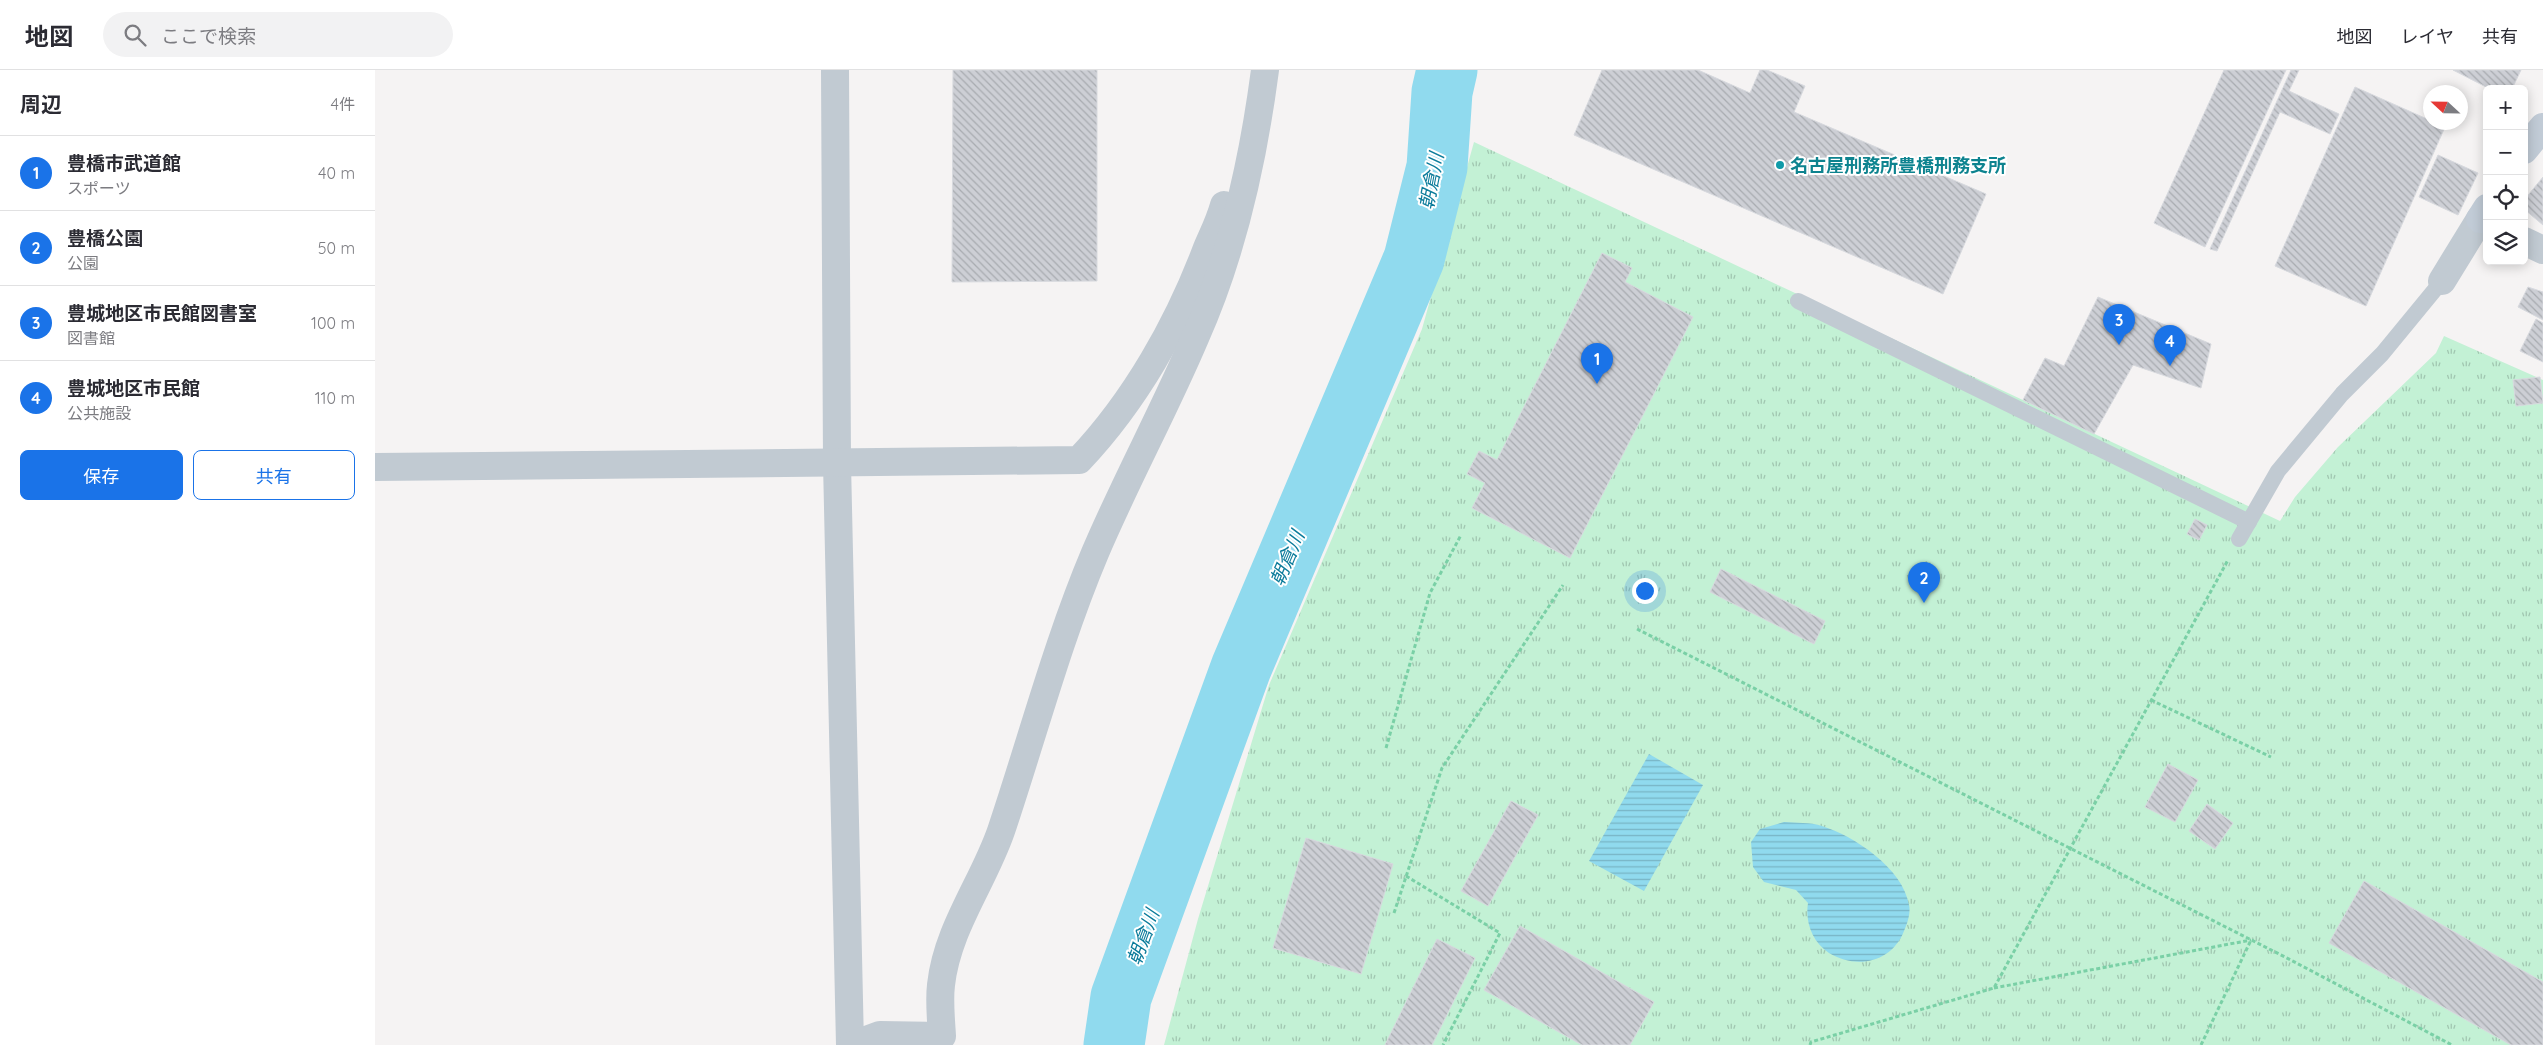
<!DOCTYPE html>
<html lang="ja">
<head>
<meta charset="utf-8">
<style>
	:root { --surface:#fff; --page:#f2f2f3; --text:#2b2b33; --muted:#7c7c81; --line:#e1e1e2; --accent:#1a73e8 }
	body { margin:0; font-family:Quicksand,"Noto Sans JP",sans-serif; background:var(--page); color:var(--text) }
	.controls { position:absolute; right:15px; top:15px; display:grid; overflow:hidden; border-radius:8px; box-shadow:0 2px 12px #0003 }
	.controls button { width:45px; height:45px; display:grid; place-items:center; padding:0; border:0; border-bottom:1px solid var(--line); background:var(--surface); color:var(--text); font:25px sans-serif }
	.compass { position:absolute; left:2048px; top:15px; width:45px; height:45px; border-radius:50%; background:var(--surface); box-shadow:0 2px 12px #0003; rotate:292deg }
	.you { position:absolute; left:1269px; top:520px; width:18px; height:18px; margin:-12px; border:4px solid #fff; border-radius:50%; background:#1a73e8; box-shadow:0 0 0 8px #1a73e833 }
	.badge { display:grid; place-items:center; width:32px; height:32px; border-radius:50%; background:var(--accent); color:#fff; font-size:16px; font-weight:700 }
	.pin { position:absolute; translate:-50% -41px; filter:drop-shadow(0 1px 2px #0008) }
	.pin::after { content:''; position:absolute; top:26px; width:18px; height:15px; background:inherit; clip-path:polygon(0 0,100% 0,50% 100%) }
	.list { margin:0; padding:0; list-style:none }
	h2 { display:flex; justify-content:space-between; align-items:center; height:65px; margin:0; padding:0 20px; font-size:21px }
	h2 small { font-size:16px; font-weight:400; color:var(--muted) }
	.list li { display:grid; grid-template-columns:32px 1fr auto; gap:15px; align-items:center; box-sizing:border-box; height:75px; padding:0 20px; border-top:1px solid var(--line) }
	.list b { display:block; font-size:19px; white-space:nowrap }
	.list p { margin:0; font-size:16px; white-space:nowrap; color:var(--muted) }
	.list em { font-size:16px; font-style:normal; color:var(--muted) }
	.actions { display:flex; gap:10px; padding:15px 20px }
	.actions a { flex:1; padding:11px 0; border:1px solid var(--accent); border-radius:8px; text-align:center; font-size:18px; color:var(--accent) }
	.actions .main { background:var(--accent); color:#fff }
	.icon { flex:none; width:28px; height:28px; fill:none; stroke:currentColor; stroke-width:2; stroke-linecap:round; stroke-linejoin:round }
	.map { position:relative; flex:none; width:2168px; height:975px; overflow:hidden }
	header { display:flex; align-items:center; gap:30px; box-sizing:border-box; height:70px; padding:0 25px; background:var(--surface); border-bottom:1px solid var(--line) }
	header strong { font-size:24px }
	nav { display:flex; gap:28px; margin-inline-start:auto; font-size:18px }
	.search { width:350px; height:45px; background:var(--page); display:flex; align-items:center; gap:12px; box-sizing:border-box; padding:0 18px; border-radius:28px; color:var(--muted); font-size:19px }
	main { display:flex }
	aside { flex:1; background:var(--surface) }
	.map>svg:first-child { display:block }
	.park { fill:url(#park-tufts) }
	.water { fill:url(#water-rules) }
	.lines { fill:none; stroke-linecap:round; stroke-linejoin:round }
	.river { stroke:#90daee; stroke-width:61 }
	.building { fill:url(#building-back-hatch); stroke:#d7d9de }
	.path { stroke:#7ad0a6; stroke-width:3; stroke-dasharray:4 2.5; stroke-linecap:butt }
	.lane { stroke:#c1cad2; stroke-width:16 }
	.street { stroke:#c1cad2; stroke-width:28 }
	.secondary { stroke:#c1cbd6; stroke-width:28 }
	.culture-dot { fill:#0f9aa8; stroke:#fff; stroke-width:2 }
	.labels { text-anchor:middle; dominant-baseline:central; stroke-width:4; stroke-linejoin:round; paint-order:stroke }
	.culture-label { font-size:18px; font-weight:bold; fill:#0d838f; stroke:#fff; text-anchor:start }
	.water-label { font-size:19px; font-style:italic; fill:#0c7c9b; stroke:#fff }
</style>
</head>
<body>
<header>
<strong>地図</strong>
<div class="search"><svg class="icon" aria-label="search" viewBox="0 0 24 24"><circle cx="10" cy="10" r="6"/><path d="M15 15l6 6"/></svg>ここで検索</div>
<nav><a>地図</a><a>レイヤ</a><a>共有</a></nav>
</header>
<main>
<aside>
<h2>周辺<small>4件</small></h2>
<ul class="list">
<li><span class="badge">1</span><div><b>豊橋市武道館</b><p>スポーツ</p></div><em>40 m</em></li>
<li><span class="badge">2</span><div><b>豊橋公園</b><p>公園</p></div><em>50 m</em></li>
<li><span class="badge">3</span><div><b>豊城地区市民館図書室</b><p>図書館</p></div><em>100 m</em></li>
<li><span class="badge">4</span><div><b>豊城地区市民館</b><p>公共施設</p></div><em>110 m</em></li>
</ul>
<div class="actions"><a class="main">保存</a><a>共有</a></div>
</aside>
<div class="map">
<svg width="2168" height="975" viewBox="0 0 2168 975">
	<defs>
		<pattern id="park-tufts" width="24" height="20" patternUnits="userSpaceOnUse" patternTransform="scale(1.25)"><rect width="24" height="20" fill="#c3f1d5"/><path d="M3 7l-1-3M5 7V3M7 7l1-3M15 17l-1-3M17 17v-4M19 17l1-3" fill="none" stroke="#a0c6b0"/></pattern>
		<pattern id="water-rules" width="6" height="5" patternUnits="userSpaceOnUse" patternTransform="scale(1.25)"><rect width="6" height="5" fill="#90daee"/><path d="M0 2.5h6" fill="none" stroke="#78b4c4"/></pattern>
		<pattern id="building-back-hatch" width="6" height="6" patternUnits="userSpaceOnUse" patternTransform="scale(1.25)"><rect width="6" height="6" fill="#cdcfd5"/><path d="M-1 5l2 2M0 0l6 6M5-1l2 2" fill="none" stroke="#a8abb0"/></pattern>
	</defs>
	<rect width="100%" height="100%" fill="#f5f3f3"/>
	<!-- park -->
	<path class="park" d="M 1099,72 L 1905,451 L 1920,427 L 1963,377 L 2061,283 L 2069,266 L 2168,310 L 2168,975 L 789,975 L 823,849 L 894,615 L 1047,259 Z"/>
	<!-- water -->
	<g class="water">
		<path d="M 1274,684 L 1328,715 L 1269,821 L 1214,791 Z"/>
		<path d="M 1409,752 C 1421,753 1435,752 1447,756 C 1479,766 1528,798 1534,835 C 1536,843 1532,854 1529,861 C 1517,892 1482,900 1454,883 C 1437,872 1430,852 1433,833 L 1421,820 L 1389,812 L 1378,797 L 1376,772 L 1385,759 Z"/>
	</g>
	<g class="lines">
		<!-- river -->
		<path class="river" d="M 739,975 L 746,927 L 866,598 L 1039,189 L 1062,97 L 1067,22 L 1072,0"/>
	</g>
	<!-- building -->
	<g class="building">
		<path d="M 578,0 L 722,0 L 722,211 L 577,212 Z"/>
		<path d="M 1227,0 L 1323,0 L 1375,23 L 1385,0 L 1392,0 L 1430,16 L 1419,42 L 1611,124 L 1568,224 L 1199,65 Z"/>
		<path d="M 1849,0 L 1911,0 L 1830,177 L 1779,153 Z"/>
		<path d="M 1916,0 L 1924,0 L 1914,21 L 1964,44 L 1955,64 L 1905,42 L 1842,181 L 1835,179 Z"/>
		<path d="M 2078,0 L 2146,0 L 2137,19 L 2115,19 Z"/>
		<path d="M 1980,17 L 2070,57 L 1991,236 L 1900,196 Z"/>
		<path d="M 2063,85 L 2103,103 L 2083,145 L 2044,127 Z"/>
		<path d="M 2168,107 L 2168,155 L 2149,139 L 2149,130 Z"/>
		<path d="M 1227,183 L 1257,198 L 1250,212 L 1318,247 L 1195,488 L 1097,438 L 1110,413 L 1092,404 L 1104,381 L 1122,390 Z"/>
		<path d="M 2153,217 L 2168,222 L 2168,250 L 2143,237 Z"/>
		<path d="M 1723,227 L 1836,274 L 1826,318 L 1758,295 L 1719,364 L 1648,330 L 1670,288 L 1689,296 Z"/>
		<path d="M 2161,249 L 2168,253 L 2168,292 L 2145,281 Z"/>
		<path d="M 2165,307 L 2168,333 L 2141,336 L 2138,310 Z"/>
		<path d="M 1820,449 L 1832,455 L 1824,470 L 1812,464 Z"/>
		<path d="M 1346,499 L 1450,551 L 1439,574 L 1335,522 Z"/>
		<path d="M 1793,694 L 1823,710 L 1800,752 L 1770,737 Z"/>
		<path d="M 1136,731 L 1163,745 L 1113,836 L 1086,821 Z"/>
		<path d="M 1832,734 L 1858,753 L 1840,779 L 1814,761 Z"/>
		<path d="M 931,768 L 1018,794 L 986,904 L 898,878 Z"/>
		<path d="M 1989,811 L 2168,912 L 2168,975 L 2136,975 L 1954,873 Z"/>
		<path d="M 1145,856 L 1279,932 L 1255,975 L 1207,975 L 1109,920 Z"/>
		<path d="M 1062,869 L 1100,888 L 1057,975 L 1010,975 Z"/>
	</g>
	<g class="lines">
		<!-- path -->
		<g class="path">
			<path d="M 1262,559 L 1910,887 L 2077,975"/>
			<path d="M 1776,630 L 1896,687"/>
			<path d="M 1011,678 L 1055,523 L 1086,465"/>
			<path d="M 1031,806 L 1125,863 L 1068,975"/>
			<path d="M 1019,843 L 1067,698 L 1188,515"/>
			<path d="M 1619,918 L 1876,870"/>
			<path d="M 1435,975 L 1436,972 L 1619,918 L 1853,490"/>
			<path d="M 1826,975 L 1876,870"/>
		</g>
		<!-- lane -->
		<g class="lane">
			<path d="M 1423,231 L 1874,452"/>
			<path d="M 1864,469 L 1903,401 L 1967,324 L 2007,284 L 2067,211"/>
		</g>
		<!-- street -->
		<g class="street">
			<path d="M 460,0 L 462,393 L 475,975"/>
			<path d="M 2149,171 L 2168,180"/>
			<path d="M 2067,211 L 2105,149 L 2112,152"/>
			<path d="M 0,397 L 704,390 C 760,331 803,255 832,178 C 838,164 845,150 849,135"/>
			<path d="M 478,975 L 505,965 L 567,966 C 566,949 564,931 566,915 C 572,859 608,813 626,761 C 657,669 682,573 720,483 C 751,410 789,341 820,268 C 858,183 878,92 890,0"/>
		</g>
		<!-- secondary -->
		<g class="secondary">
			<path d="M 2149,80 L 2168,57"/>
			<path d="M 2105,149 L 2112,138"/>
		</g>
	</g>
	<!-- markers -->
	<circle class="culture-dot" cx="1405" cy="95" r="5"/>
	<g class="labels">
		<!-- culture labels -->
		<g class="culture-label">
			<text x="1415" y="95">名古屋刑務所豊橋刑務支所</text>
		</g>
		<!-- water labels -->
		<g class="water-label">
			<text transform="translate(1056 111) rotate(-79)">朝倉川</text>
			<text transform="translate(912 488) rotate(-67)">朝倉川</text>
			<text transform="translate(768 867) rotate(-70)">朝倉川</text>
		</g>
	</g>
</svg>
<div class="controls">
<button>+</button>
<button>−</button>
<button><svg class="icon" aria-label="locate" viewBox="0 0 24 24"><circle cx="12" cy="12" r="6"/><path d="M12 2v4M12 18v4M2 12h4M18 12h4"/></svg></button>
<button><svg class="icon" aria-label="layers" viewBox="0 0 24 24"><path d="M12 4l9 5-9 5-9-5zM3 14l9 5 9-5"/></svg></button>
</div>
<svg class="compass" viewBox="-18 -18 36 36"><path d="M0-13l5 13h-10z" fill="#e53935"/><path d="M0 13l5-13h-10z" fill="#7c7c81"/></svg>
<div class="you"></div>
<div class="pin badge" style="left:1222px;top:314px">1</div>
<div class="pin badge" style="left:1549px;top:533px">2</div>
<div class="pin badge" style="left:1744px;top:275px">3</div>
<div class="pin badge" style="left:1795px;top:296px">4</div>
</div>
</main>
</body>
</html>
